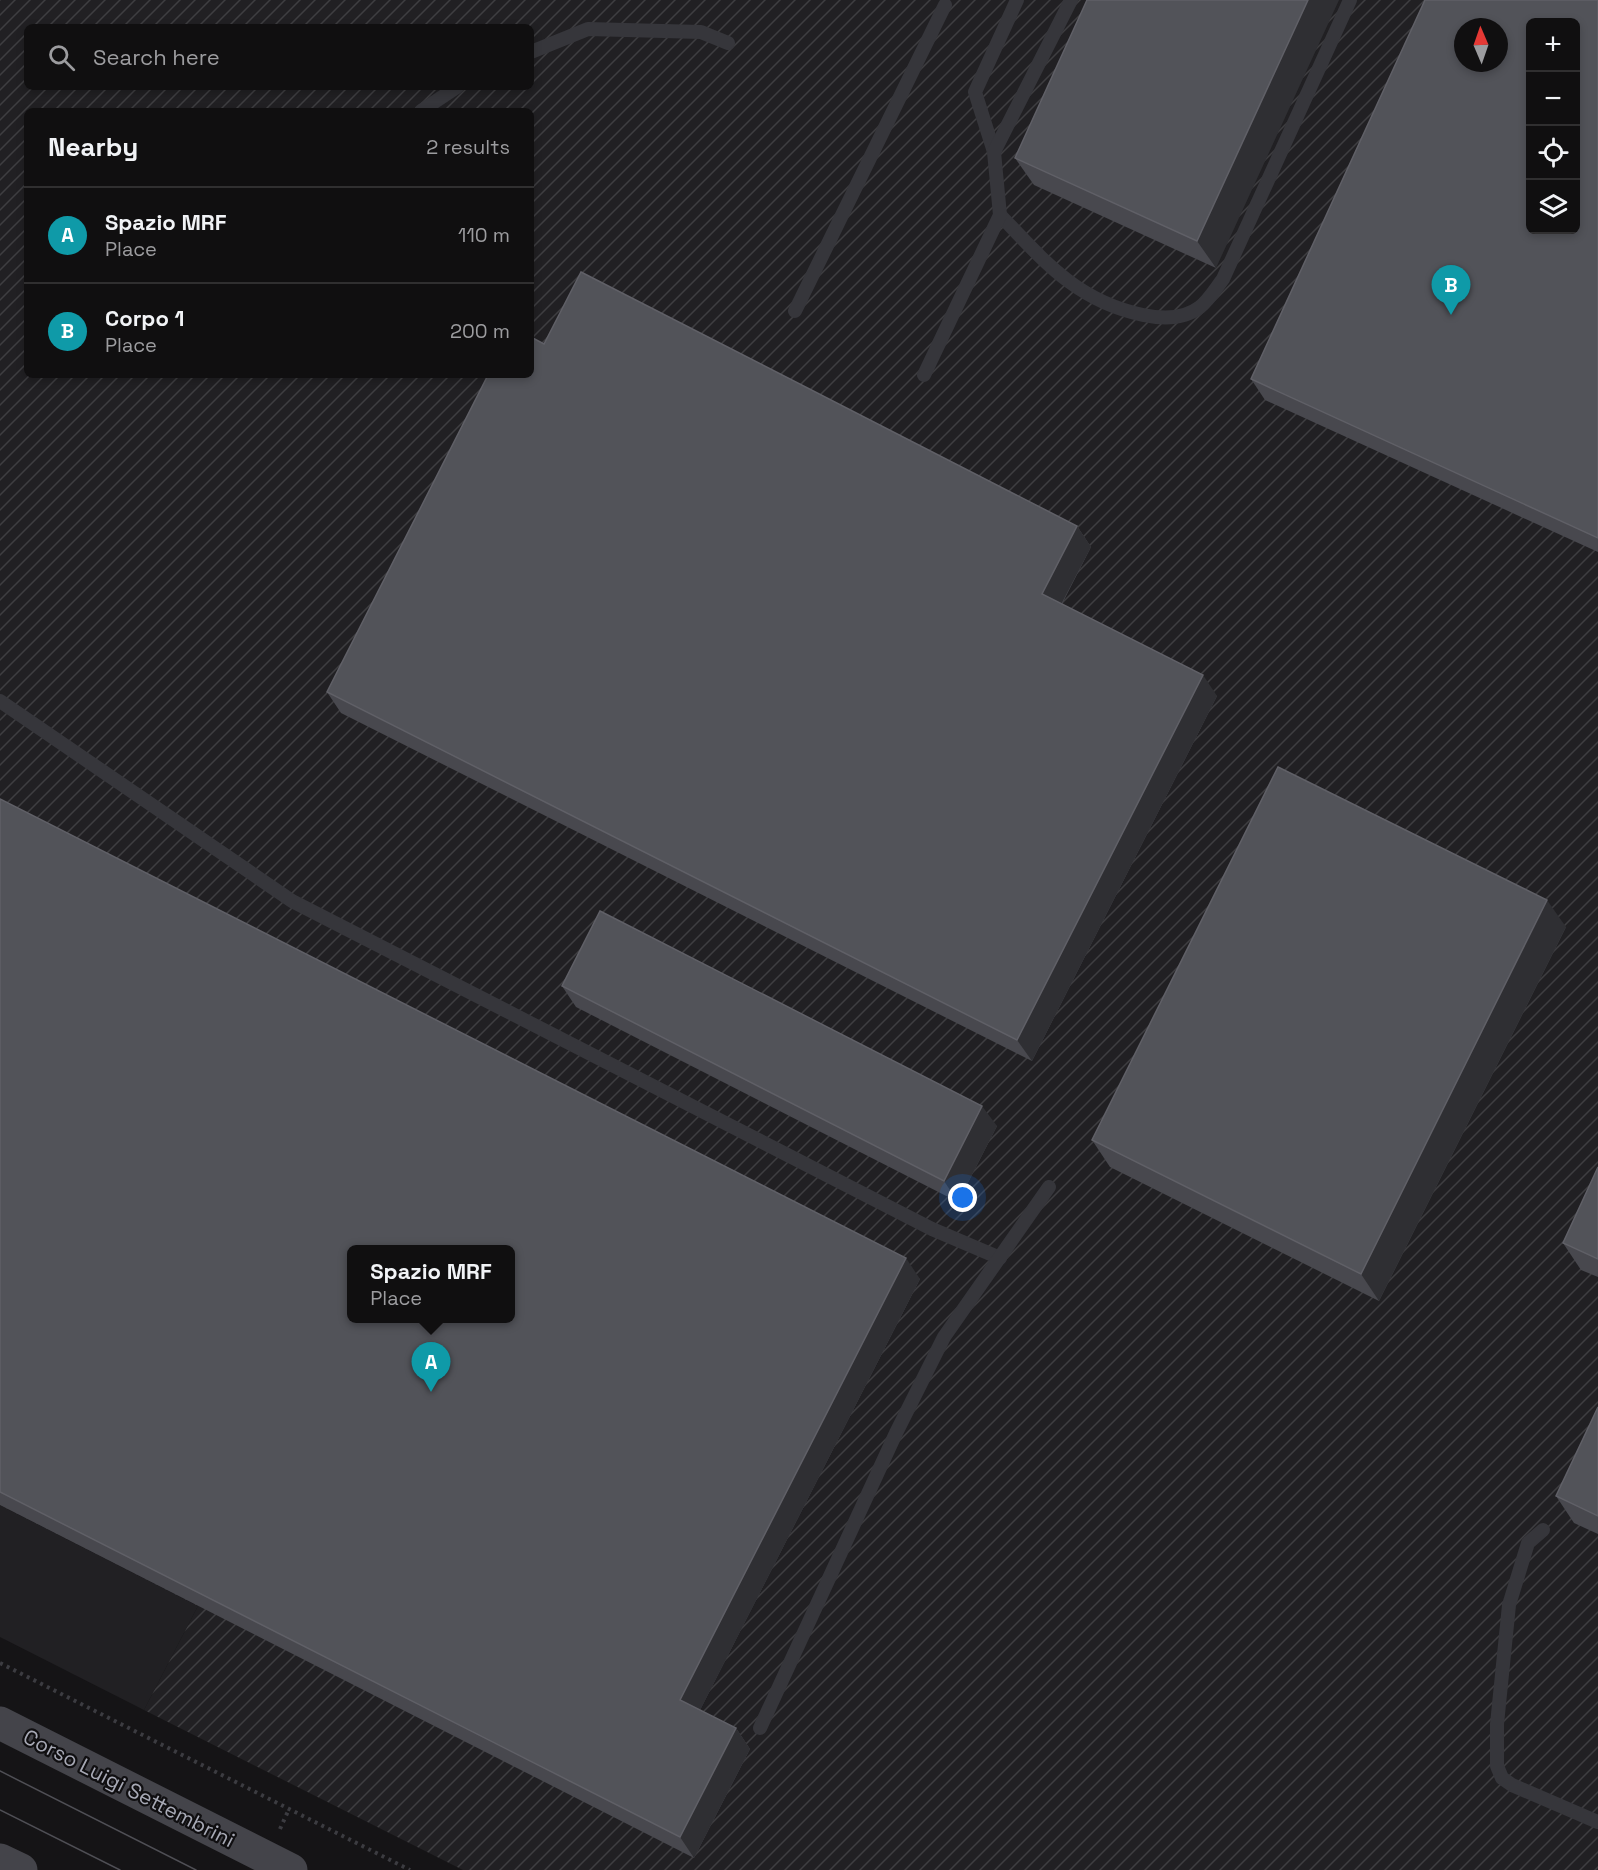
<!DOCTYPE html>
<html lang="en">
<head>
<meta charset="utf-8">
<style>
	:root { --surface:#100f10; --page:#1e1d1e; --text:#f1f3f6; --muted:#9c9c9f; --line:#302f30; --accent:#ea580c }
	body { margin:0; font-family:"Space Grotesk",sans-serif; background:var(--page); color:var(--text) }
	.controls { position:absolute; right:18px; top:18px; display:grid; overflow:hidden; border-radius:9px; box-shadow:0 3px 9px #0003 }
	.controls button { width:54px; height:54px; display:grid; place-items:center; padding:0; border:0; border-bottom:2px solid var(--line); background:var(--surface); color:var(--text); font:30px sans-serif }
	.compass { position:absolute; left:1454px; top:18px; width:54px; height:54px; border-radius:50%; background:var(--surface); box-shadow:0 3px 9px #0003; rotate:358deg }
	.you { position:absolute; left:963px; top:1198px; width:21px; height:21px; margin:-15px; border:4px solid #fff; border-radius:50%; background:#1a73e8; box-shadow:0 0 0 9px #1a73e833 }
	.badge { display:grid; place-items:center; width:39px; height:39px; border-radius:50%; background:var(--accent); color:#fff; font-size:20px; font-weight:700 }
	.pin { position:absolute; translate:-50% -50px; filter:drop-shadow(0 2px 3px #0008) }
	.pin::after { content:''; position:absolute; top:32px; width:21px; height:18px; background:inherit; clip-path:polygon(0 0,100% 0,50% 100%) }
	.popup { position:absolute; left:347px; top:1245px; width:168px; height:78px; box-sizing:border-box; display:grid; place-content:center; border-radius:9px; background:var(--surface); filter:drop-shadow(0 2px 4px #0005); font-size:20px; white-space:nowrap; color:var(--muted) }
	.popup b { font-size:22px; color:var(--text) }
	.popup::after { content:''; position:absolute; left:50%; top:100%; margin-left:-12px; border:12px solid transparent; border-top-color:var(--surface) }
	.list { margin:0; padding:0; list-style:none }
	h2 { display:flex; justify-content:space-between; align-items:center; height:78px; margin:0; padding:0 24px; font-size:26px }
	h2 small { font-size:20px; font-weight:400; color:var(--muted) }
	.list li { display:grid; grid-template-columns:39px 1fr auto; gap:18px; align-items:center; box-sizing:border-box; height:96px; padding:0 24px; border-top:2px solid var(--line) }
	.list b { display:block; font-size:22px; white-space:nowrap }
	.list p { margin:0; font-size:20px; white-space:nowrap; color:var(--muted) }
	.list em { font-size:20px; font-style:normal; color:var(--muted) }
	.icon { flex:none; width:33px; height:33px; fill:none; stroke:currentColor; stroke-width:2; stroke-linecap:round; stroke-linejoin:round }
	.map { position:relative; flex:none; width:1598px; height:1870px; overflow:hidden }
	.search { position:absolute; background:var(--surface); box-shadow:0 3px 9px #0003; left:24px; top:24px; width:510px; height:66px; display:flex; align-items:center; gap:15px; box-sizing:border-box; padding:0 21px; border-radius:9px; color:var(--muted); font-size:22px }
	.panel { position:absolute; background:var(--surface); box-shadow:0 3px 9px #0003; left:24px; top:108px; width:510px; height:270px; border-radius:9px }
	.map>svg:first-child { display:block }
	.built { fill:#212023 }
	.industrial { fill:url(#industrial-furrows); fill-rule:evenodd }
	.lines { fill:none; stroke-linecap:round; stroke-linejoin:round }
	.path { stroke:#3c3c41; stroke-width:4; stroke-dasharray:3 4.5; stroke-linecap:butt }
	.lane { stroke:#36363b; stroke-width:14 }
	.secondary { stroke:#44444a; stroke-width:33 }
	.tram { stroke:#4f4f55; stroke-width:1.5 }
	.wall { fill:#48484e }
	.shaded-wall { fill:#2f2f33 }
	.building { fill:#525359; stroke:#606067; stroke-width:1.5; fill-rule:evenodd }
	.labels { text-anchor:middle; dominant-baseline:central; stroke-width:4.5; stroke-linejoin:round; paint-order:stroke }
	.street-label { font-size:21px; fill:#a7a9b5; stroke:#100f11 }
</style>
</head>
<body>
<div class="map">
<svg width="1598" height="1870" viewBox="0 0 1598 1870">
	<defs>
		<pattern id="industrial-furrows" width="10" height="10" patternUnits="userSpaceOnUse" patternTransform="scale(1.5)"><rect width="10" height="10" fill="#212023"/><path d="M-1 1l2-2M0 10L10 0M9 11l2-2" fill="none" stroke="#3e3e41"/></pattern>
	</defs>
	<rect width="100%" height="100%" fill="#151416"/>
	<!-- built -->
	<path class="built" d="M 0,1505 L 198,1606 L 144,1710 L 0,1637 Z"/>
	<!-- industrial -->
	<path class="industrial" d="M 0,0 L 1598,0 L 1598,1870 L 463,1870 L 144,1710 L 198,1606 L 0,1505 ZM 1530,22 L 1576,22 L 1576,230 L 1530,230 ZM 27,27 L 531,27 L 531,87 L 27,87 ZM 1463,27 L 1499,27 L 1499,63 L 1463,63 ZM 27,111 L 531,111 L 531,375 L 27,375 ZM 352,1250 L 510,1250 L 510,1318 L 352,1318 Z"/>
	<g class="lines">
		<!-- path -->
		<g class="path">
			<path d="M 0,1663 L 410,1870"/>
			<path d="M 280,1829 L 289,1809"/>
		</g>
		<!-- lane -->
		<g class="lane">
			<path d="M 531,52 L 588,29 L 701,32 L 728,43"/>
			<path d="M 421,111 L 457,87"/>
			<path d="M 994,152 L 975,92 L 1017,0"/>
			<path d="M 1000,215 C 1045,262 1077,301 1143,315 C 1162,319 1183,320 1200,307 C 1209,300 1216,288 1223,279 L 1350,0"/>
			<path d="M 795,311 L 945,5"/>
			<path d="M 924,375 L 1000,215 L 994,152 L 1071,0"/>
			<path d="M 0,701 L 292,901 L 932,1229 L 1000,1258"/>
			<path d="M 1543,1530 L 1528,1543 L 1509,1605 L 1497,1724 L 1497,1766 L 1502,1778 L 1512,1785 L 1598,1822"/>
			<path d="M 760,1728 L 896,1433 L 944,1337 L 1049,1187"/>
		</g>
		<!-- secondary -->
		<g class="secondary">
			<path d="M 0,1723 L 291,1870"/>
			<path d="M 0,1860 L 21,1870"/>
		</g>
		<!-- tram -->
		<g class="tram">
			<path d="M 0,1771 L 196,1870"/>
			<path d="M 0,1810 L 120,1870"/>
		</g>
	</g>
	<!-- wall -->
	<g class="wall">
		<path d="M 1087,0 L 1216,268 L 1034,185 L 1015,158 Z"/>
		<path d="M 1598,0 L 1598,552 L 1265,400 L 1251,379 Z"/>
		<path d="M 544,344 L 1077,526 L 1091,547 L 1062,604 L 1217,696 L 1032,1061 L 341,713 L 327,692 Z"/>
		<path d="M 0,799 L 920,1279 L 700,1710 L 736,1728 L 750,1749 L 694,1858 L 0,1505 Z"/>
		<path d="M 1566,927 L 1379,1301 L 1110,1167 L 1092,1140 Z"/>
		<path d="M 562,986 L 997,1126 L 958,1202 L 576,1007 Z"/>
		<path d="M 1598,1167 L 1598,1277 L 1581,1270 L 1563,1243 Z"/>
		<path d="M 1598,1407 L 1598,1534 L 1574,1523 L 1556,1496 Z"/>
	</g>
	<!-- shaded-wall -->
	<g class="shaded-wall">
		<path d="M 1308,0 L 1339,0 L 1216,268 L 1197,241 Z"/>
		<path d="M 1077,526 L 1091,547 L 1056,614 L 1042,594 Z"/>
		<path d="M 1203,675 L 1217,696 L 1032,1061 L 1017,1040 Z"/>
		<path d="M 1547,900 L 1566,927 L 1379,1301 L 1361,1274 Z"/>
		<path d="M 982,1106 L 997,1126 L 958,1202 L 944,1181 Z"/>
		<path d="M 906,1258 L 920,1279 L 695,1720 L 680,1700 Z"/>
		<path d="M 736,1728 L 750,1749 L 694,1858 L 680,1837 Z"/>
	</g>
	<!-- building -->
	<g class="building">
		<path d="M 1087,0 L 1308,0 L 1197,241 L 1015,158 Z"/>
		<path d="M 1425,0 L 1598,0 L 1598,538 L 1251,379 ZM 1530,22 L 1575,22 L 1575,230 L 1530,230 ZM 1463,27 L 1499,27 L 1499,63 L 1463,63 Z"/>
		<path d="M 581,272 L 1077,526 L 1042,594 L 1203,675 L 1017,1040 L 327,692 L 488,375 L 531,375 L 531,337 L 544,344 Z"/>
		<path d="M 1278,767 L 1547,900 L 1361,1274 L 1092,1140 Z"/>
		<path d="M 0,799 L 906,1258 L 680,1700 L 736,1728 L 680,1837 L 0,1492 ZM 351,1250 L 510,1250 L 510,1318 L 351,1318 Z"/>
		<path d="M 600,911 L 982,1106 L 944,1181 L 562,986 Z"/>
		<path d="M 1598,1167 L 1598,1259 L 1563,1243 Z"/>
		<path d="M 1598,1407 L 1598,1516 L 1556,1496 Z"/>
	</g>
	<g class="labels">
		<!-- street labels -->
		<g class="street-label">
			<text transform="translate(129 1788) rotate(27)">Corso Luigi Settembrini</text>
		</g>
	</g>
</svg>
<div class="controls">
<button>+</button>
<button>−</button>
<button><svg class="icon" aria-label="locate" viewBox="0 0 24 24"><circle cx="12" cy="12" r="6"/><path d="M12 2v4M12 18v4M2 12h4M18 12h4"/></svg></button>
<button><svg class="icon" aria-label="layers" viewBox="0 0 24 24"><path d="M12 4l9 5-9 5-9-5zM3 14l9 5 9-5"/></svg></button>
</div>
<svg class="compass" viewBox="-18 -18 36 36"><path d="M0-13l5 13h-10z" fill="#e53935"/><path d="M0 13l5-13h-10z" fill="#9c9c9f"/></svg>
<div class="you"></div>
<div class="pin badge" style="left:431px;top:1392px;background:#0f9aa8">A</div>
<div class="popup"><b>Spazio MRF</b>Place</div>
<div class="pin badge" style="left:1451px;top:315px;background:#0f9aa8">B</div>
<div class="search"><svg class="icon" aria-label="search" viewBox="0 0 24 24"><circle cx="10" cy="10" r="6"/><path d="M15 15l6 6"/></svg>Search here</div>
<section class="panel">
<h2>Nearby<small>2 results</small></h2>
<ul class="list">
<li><span class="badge" style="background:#0f9aa8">A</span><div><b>Spazio MRF</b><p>Place</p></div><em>110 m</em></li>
<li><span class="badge" style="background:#0f9aa8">B</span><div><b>Corpo 1</b><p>Place</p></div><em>200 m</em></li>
</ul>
</section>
</div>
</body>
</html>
